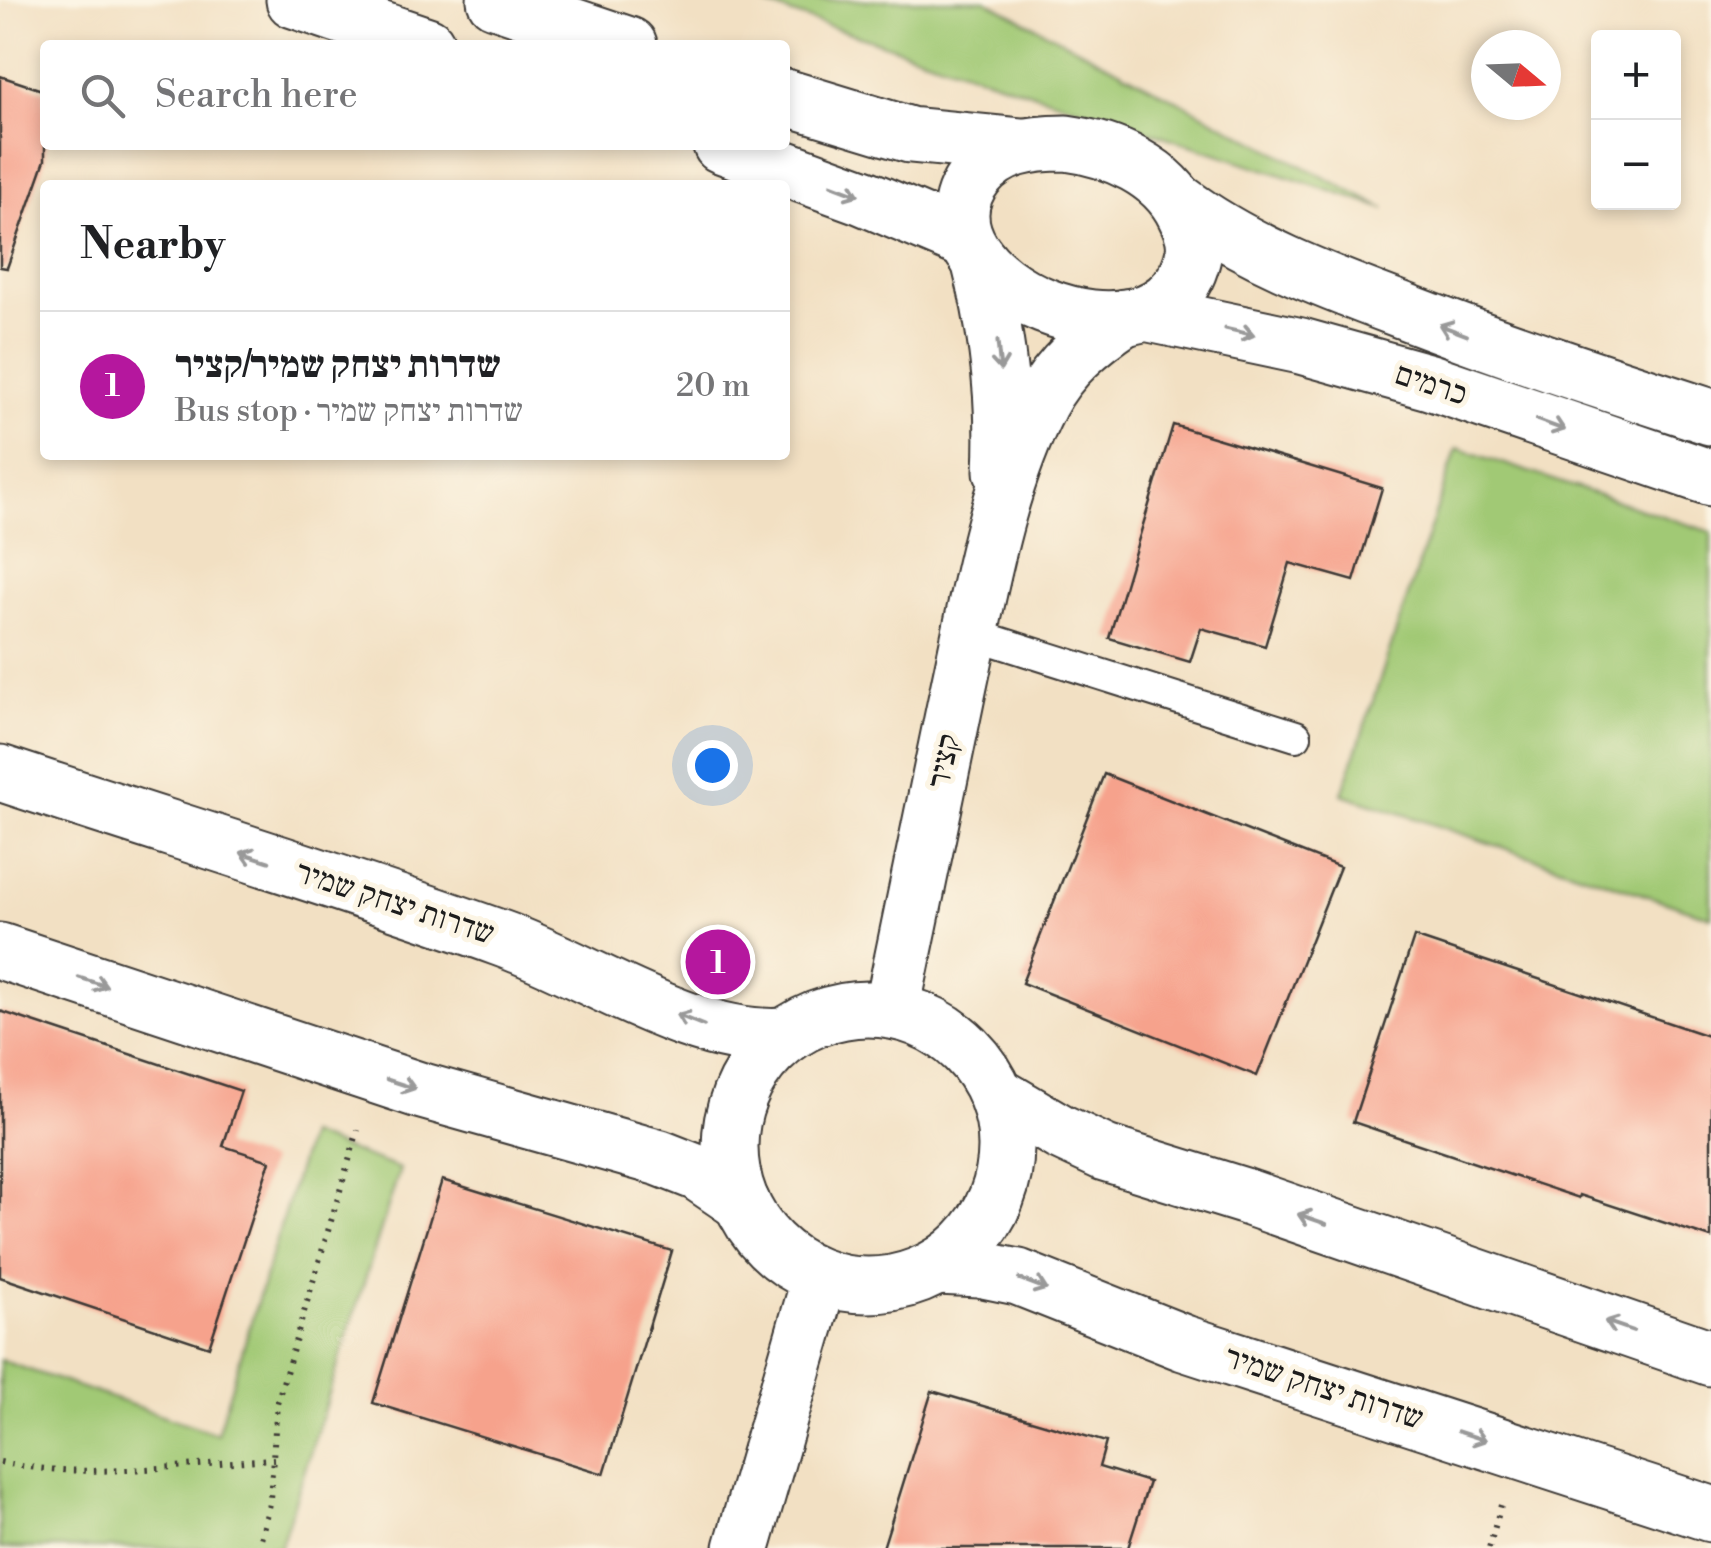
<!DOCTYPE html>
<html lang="en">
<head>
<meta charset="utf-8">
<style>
	:root { --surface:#fff; --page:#f2f2f2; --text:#202124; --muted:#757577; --line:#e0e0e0; --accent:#b5179e }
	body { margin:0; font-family:"Libre Bodoni","Frank Ruhl Libre",serif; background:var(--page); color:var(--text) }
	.controls { position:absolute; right:30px; top:30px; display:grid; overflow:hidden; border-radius:10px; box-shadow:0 5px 15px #0003 }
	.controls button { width:90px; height:90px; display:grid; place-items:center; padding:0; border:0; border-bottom:2px solid var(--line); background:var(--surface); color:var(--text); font:50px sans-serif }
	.compass { position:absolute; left:1471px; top:30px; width:90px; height:90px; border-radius:50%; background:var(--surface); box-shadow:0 5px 15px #0003; rotate:109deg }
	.you { position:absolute; left:712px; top:765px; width:35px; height:35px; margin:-25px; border:8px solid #fff; border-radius:50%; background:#1a73e8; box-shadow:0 0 0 15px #1a73e833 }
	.badge { display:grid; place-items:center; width:65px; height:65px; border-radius:50%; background:var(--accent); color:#fff; font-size:32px; font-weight:700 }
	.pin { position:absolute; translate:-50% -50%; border:5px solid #fff; box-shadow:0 2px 10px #0006 }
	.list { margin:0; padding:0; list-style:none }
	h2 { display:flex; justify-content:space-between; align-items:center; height:130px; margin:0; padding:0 40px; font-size:42px }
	h2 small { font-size:32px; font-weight:400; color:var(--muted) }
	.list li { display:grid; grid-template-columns:65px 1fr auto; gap:30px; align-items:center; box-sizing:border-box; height:150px; padding:0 40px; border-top:2px solid var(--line) }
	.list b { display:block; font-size:38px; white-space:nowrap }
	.list p { margin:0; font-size:32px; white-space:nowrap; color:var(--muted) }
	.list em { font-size:32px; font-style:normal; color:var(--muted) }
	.icon { flex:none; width:55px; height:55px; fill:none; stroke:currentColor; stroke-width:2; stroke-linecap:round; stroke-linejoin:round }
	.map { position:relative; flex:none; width:1711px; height:1548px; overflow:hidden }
	.search { position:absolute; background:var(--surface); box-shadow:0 5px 15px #0003; left:40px; top:40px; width:750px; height:110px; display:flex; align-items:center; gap:25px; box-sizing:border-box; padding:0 35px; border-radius:10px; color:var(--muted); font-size:38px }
	.panel { position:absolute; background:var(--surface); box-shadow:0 5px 15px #0003; left:40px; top:180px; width:750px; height:280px; border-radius:10px }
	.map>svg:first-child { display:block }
	.green { fill:#a1c975; stroke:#5e7248; stroke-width:2.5 }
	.building { fill:#f6a28c }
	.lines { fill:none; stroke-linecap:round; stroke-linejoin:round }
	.lane-casing { stroke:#3c3935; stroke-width:34 }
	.street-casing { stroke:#3c3935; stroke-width:59 }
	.secondary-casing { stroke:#3c3935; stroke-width:59 }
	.path { stroke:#3c3935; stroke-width:6; stroke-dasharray:2.5 8; stroke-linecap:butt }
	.lane { stroke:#fff; stroke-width:30 }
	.street { stroke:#fff; stroke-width:55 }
	.secondary { stroke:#fff; stroke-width:55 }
	.oneway { stroke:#999 }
	.labels { text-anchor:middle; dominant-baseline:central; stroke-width:10; stroke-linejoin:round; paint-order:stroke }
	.street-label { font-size:32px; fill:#1c1c1c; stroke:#fcf5e5 }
</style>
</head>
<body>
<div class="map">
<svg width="1711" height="1548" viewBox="0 0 1711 1548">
	<rect width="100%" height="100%" fill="#fcf5e5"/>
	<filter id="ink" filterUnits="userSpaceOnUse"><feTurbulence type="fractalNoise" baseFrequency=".01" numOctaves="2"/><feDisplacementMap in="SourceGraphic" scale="20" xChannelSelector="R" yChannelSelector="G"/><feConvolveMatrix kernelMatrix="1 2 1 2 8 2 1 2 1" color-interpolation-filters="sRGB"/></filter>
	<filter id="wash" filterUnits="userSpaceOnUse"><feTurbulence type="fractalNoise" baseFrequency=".0048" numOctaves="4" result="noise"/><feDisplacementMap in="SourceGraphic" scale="40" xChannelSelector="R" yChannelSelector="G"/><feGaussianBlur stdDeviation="2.25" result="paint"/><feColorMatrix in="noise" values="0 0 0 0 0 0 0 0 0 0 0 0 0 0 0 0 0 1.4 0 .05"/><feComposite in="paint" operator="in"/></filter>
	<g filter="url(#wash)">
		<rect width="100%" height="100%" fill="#f2e0c3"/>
		<!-- green -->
		<g class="green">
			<path d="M 750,0 L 985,0 L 1385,209 Z"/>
			<path d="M 1457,448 L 1711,532 L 1711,917 L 1342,794 Z"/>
			<path d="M 308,1135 L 400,1169 L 280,1548 L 0,1548 L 0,1360 L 217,1434 Z"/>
		</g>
		<g id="blocks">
			<!-- building -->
			<g class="building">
				<path d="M 0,76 L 45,91 L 45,160 L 7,268 L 0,267 Z"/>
				<path d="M 1173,425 L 1382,488 L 1354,581 L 1290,563 L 1265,646 L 1201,628 L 1190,662 L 1109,638 Z"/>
				<path d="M 1104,774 L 1340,867 L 1257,1076 L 1022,983 Z"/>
				<path d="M 1414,937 L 1711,1037 L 1711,1238 L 1580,1195 L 1579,1198 L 1353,1122 Z"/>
				<path d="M 0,1011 L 241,1091 L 223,1146 L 270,1161 L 209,1347 L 0,1277 Z"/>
				<path d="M 442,1180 L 672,1251 L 604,1474 L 373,1403 Z"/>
				<path d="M 932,1391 L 1106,1442 L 1099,1467 L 1149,1482 L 1128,1548 L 883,1548 Z"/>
			</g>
		</g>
	</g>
	<g filter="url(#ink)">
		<use href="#blocks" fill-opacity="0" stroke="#3c3935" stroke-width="2.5"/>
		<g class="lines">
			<!-- lane casing -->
			<g class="lane-casing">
				<path id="lane" d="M 970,633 L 1296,736"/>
			</g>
			<!-- street casing -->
			<g class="street-casing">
				<g id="street">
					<path d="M 294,0 L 427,45"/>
					<path d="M 495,0 L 629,45"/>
					<path d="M 785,97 L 910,135 L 1022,146"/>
					<path d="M 1066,143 C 1112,149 1164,171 1185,215 C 1191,227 1196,239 1194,252 C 1167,396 895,277 976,175 C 999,147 1031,143 1066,143 Z"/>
					<path d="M 721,145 L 863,197 L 964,240"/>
					<path d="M 1179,202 C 1243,250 1324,281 1399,309 C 1502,349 1606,383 1711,417"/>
					<path d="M 979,260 C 997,330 1006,398 1002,471"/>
					<path d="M 1145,313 L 1301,346 L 1430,382 L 1711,478"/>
					<path d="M 892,1009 C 915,900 937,790 960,681 C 980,588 997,487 1040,403 C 1060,365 1091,340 1125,317"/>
					<path d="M 742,1548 L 820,1278"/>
				</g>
			</g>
			<!-- secondary casing -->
			<g class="secondary-casing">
				<g id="secondary">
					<path d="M 0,773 C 166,828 335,879 500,938 C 588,969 692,1043 785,1036"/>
					<path d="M 0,951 L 419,1090 L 660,1158 L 698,1173 L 742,1203"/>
					<circle cx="868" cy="1147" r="138"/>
					<path d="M 997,1095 L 1060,1132 L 1105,1153 L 1244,1196 L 1711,1358"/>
					<path d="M 938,1267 L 979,1269 L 1018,1277 L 1184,1343 L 1711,1514"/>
				</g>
			</g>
			<!-- path -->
			<g class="path">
				<path d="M 0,1462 C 86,1481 186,1464 274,1459"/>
				<path d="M 259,1548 L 270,1499 L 277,1403 L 358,1130"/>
				<path d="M 1489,1548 L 1501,1505"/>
			</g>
			<!-- lane -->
			<use href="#lane" class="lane"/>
			<!-- street -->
			<use href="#street" class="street"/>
			<!-- secondary -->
			<use href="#secondary" class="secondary"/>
		</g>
		<!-- one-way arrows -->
		<defs><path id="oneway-shaft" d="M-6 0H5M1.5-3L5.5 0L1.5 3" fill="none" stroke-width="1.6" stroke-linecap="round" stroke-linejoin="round" transform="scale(2.5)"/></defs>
		<g class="oneway">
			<use href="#oneway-shaft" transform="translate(845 190) rotate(21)"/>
			<use href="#oneway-shaft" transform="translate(1453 330) rotate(-159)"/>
			<use href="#oneway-shaft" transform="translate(1240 332) rotate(13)"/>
			<use href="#oneway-shaft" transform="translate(999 356) rotate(84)"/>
			<use href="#oneway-shaft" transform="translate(1551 425) rotate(20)"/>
			<use href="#oneway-shaft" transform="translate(255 857) rotate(-162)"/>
			<use href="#oneway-shaft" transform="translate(93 982) rotate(18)"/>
			<use href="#oneway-shaft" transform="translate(690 1020) rotate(-158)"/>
			<use href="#oneway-shaft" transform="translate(401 1084) rotate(18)"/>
			<use href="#oneway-shaft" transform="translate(1312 1219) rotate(-161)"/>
			<use href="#oneway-shaft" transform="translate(1033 1284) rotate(21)"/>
			<use href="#oneway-shaft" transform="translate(1619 1326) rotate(-161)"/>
			<use href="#oneway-shaft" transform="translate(1472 1436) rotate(18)"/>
		</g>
	</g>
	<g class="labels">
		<!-- street labels -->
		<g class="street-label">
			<text transform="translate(1431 384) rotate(18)">כרמים</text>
			<text transform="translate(944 761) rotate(-78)">קציר</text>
			<text transform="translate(395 903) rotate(18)">שדרות יצחק שמיר</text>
			<text transform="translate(1324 1388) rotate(18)">שדרות יצחק שמיר</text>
		</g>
	</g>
</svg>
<div class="controls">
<button>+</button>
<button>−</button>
</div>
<svg class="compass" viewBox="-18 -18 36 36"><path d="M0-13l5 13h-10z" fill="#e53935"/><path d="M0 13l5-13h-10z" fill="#757577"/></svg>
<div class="you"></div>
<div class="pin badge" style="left:718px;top:962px">1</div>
<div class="search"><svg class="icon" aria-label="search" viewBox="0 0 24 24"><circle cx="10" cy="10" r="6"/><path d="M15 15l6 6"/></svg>Search here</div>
<section class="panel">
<h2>Nearby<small></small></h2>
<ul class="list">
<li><span class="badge">1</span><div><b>שדרות יצחק שמיר/קציר</b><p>Bus stop · שדרות יצחק שמיר</p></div><em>20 m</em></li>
</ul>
</section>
</div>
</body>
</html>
